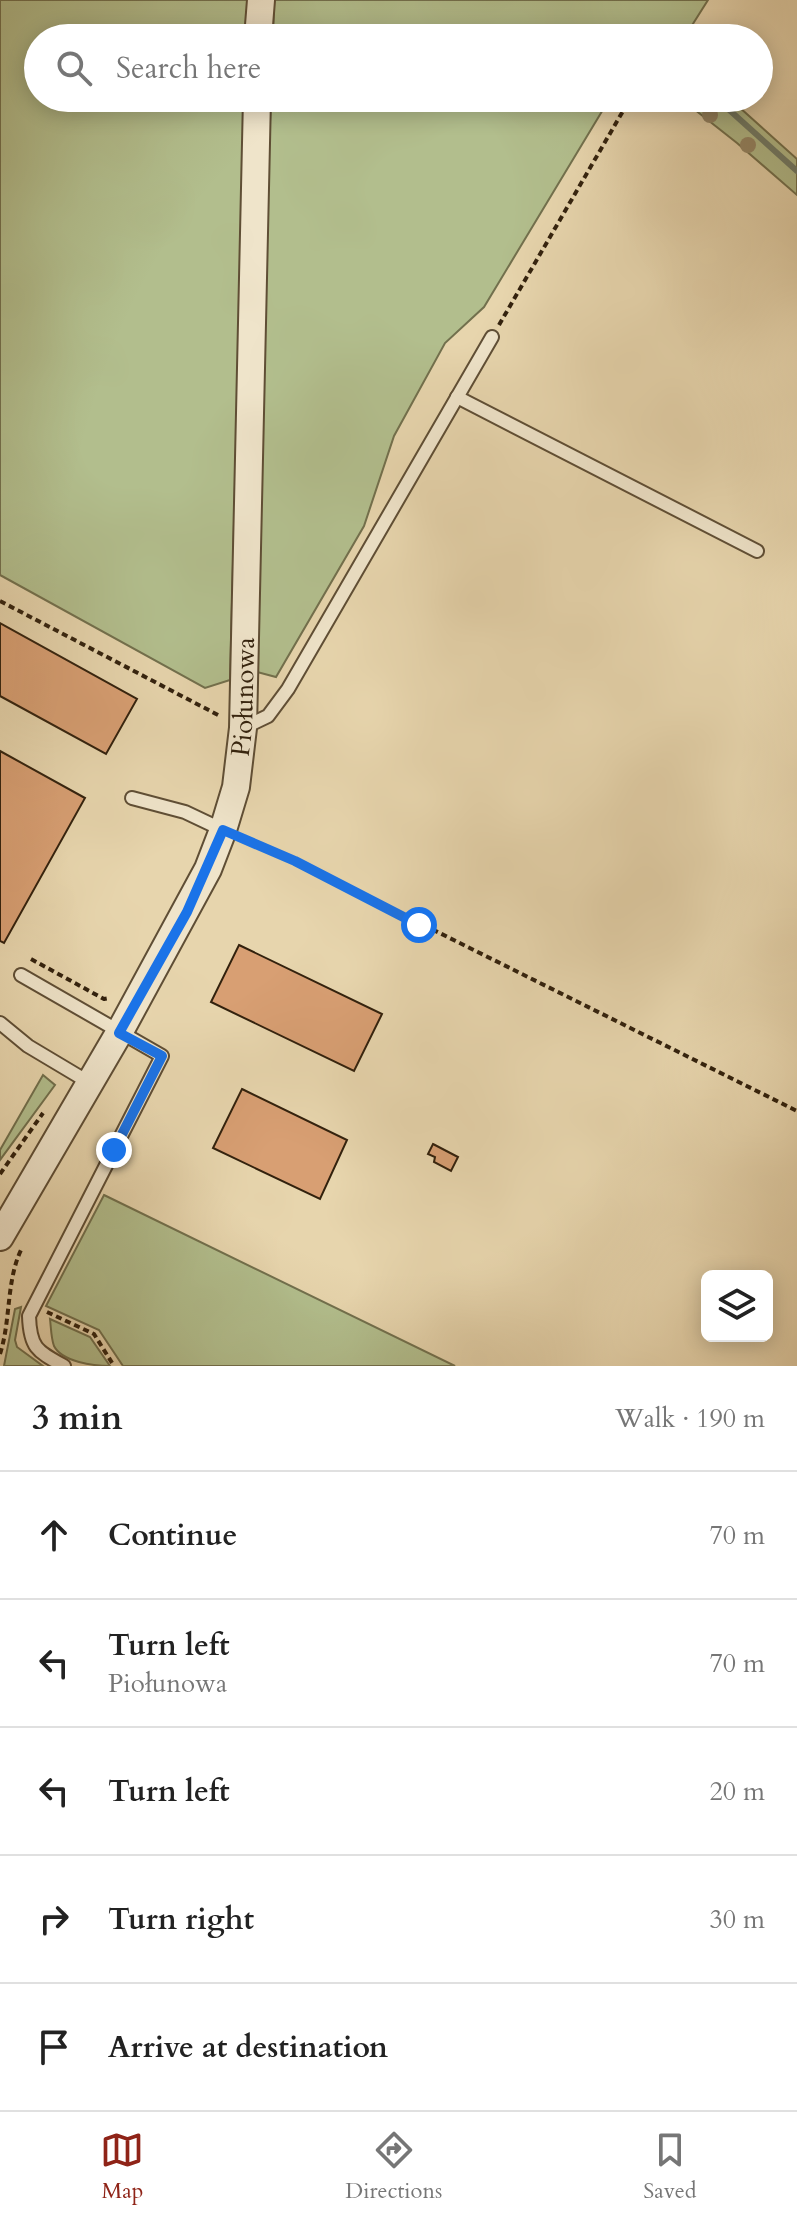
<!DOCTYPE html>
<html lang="en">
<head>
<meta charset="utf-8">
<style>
	:root { --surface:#fff; --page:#f6f6f6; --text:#222; --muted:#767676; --line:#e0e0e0; --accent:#8f2418 }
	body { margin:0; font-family:Cardo,serif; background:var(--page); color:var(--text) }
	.controls { position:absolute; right:24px; bottom:24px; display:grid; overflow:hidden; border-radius:12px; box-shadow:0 4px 20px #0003 }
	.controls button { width:72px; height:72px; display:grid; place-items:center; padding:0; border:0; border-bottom:2px solid var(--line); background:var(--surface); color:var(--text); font:40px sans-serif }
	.stop { position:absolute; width:24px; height:24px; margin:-18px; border:6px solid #1a73e8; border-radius:50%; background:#fff }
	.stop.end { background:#1a73e8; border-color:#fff; box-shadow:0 2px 8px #0008 }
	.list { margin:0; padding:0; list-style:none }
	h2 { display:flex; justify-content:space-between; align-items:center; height:104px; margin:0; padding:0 32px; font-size:34px }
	h2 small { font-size:26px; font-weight:400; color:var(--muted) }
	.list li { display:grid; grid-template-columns:52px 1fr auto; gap:24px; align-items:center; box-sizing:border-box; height:128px; padding:0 32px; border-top:2px solid var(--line) }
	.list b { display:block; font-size:30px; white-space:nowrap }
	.list p { margin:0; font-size:26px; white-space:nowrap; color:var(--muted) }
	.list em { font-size:26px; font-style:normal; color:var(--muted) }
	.icon { flex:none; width:44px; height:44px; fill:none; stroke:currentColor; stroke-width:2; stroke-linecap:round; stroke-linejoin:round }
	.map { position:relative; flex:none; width:797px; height:1366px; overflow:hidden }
	.search { position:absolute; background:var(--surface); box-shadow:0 4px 20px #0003; left:24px; right:24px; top:24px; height:88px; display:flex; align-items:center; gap:20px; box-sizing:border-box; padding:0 28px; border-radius:44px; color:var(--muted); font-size:30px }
	.sheet { height:744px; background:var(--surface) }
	nav { display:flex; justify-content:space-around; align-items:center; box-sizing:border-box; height:112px; border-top:2px solid var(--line); background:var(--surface); font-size:22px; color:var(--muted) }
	nav a { display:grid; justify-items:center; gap:4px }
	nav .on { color:var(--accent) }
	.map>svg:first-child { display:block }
	.green { fill:#b2be8d; stroke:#72704d; stroke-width:2 }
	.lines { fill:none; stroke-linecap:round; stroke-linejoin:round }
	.stream { stroke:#6f7c6a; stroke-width:6 }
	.building { fill:#d89f73; stroke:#32210d; stroke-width:2 }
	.service-casing { stroke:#5f4e35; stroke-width:16 }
	.minor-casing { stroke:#5f4e35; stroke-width:30 }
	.path { stroke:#32210d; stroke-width:4; stroke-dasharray:6 4; stroke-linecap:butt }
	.service { stroke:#efe4ca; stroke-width:12 }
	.minor { stroke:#efe4ca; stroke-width:26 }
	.tree { fill:#958767 }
	.route { stroke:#1a73e8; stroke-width:10 }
	.labels { text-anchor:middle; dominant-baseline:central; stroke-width:6; stroke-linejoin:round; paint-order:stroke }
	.street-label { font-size:26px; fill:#32210d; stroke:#efe4ca }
</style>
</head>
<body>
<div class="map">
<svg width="797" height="1366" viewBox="0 0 797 1366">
	<rect width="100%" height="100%" fill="#e7d5ad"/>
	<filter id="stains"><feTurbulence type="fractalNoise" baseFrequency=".0025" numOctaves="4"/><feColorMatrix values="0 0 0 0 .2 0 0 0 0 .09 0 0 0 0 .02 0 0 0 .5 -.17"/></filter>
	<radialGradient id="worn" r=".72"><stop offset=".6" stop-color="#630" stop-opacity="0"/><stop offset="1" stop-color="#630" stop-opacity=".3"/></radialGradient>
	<!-- green -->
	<g class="green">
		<path d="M 0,0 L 248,0 L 247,38 L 38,38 L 38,98 L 245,98 L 230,680 L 205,688 L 0,575 Z"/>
		<path d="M 274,0 L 708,0 L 684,38 L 273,38 Z"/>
		<path d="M 271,98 L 610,98 L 484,307 L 445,343 L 394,436 L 364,526 L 276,677 L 257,672 L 262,308 Z"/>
		<path d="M 680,98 L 729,98 L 797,159 L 797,195 L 737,143 Z"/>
		<path d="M 43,1075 L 55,1085 L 0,1160 L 0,1150 Z"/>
		<path d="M 104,1195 L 455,1366 L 123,1366 L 99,1330 L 46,1306 Z"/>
		<path d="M 21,1307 L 15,1340 L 17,1347 L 43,1366 L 4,1366 L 15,1309 Z"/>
		<path d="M 50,1319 L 90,1337 L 110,1366 C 94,1366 62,1362 54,1346 C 51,1338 51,1327 50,1319 Z"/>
	</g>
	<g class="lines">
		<!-- stream -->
		<path class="stream" d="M 716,98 L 797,171"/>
	</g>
	<!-- building -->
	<g class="building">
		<path d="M 0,623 L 137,699 L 106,754 L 0,696 Z"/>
		<path d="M 0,751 L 85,798 L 4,943 L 0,941 Z"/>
		<path d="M 239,945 L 382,1014 L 354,1071 L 211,1002 Z"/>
		<path d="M 242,1089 L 347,1140 L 320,1199 L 213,1148 Z"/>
		<path d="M 433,1144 L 458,1157 L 451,1171 L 434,1162 L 435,1157 L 428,1154 Z"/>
	</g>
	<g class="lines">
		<!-- service casing -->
		<g class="service-casing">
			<g id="service">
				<path d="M 457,397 L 757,551"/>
				<path d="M 243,728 L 268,716 L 288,689 L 492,337"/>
				<path d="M 132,798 L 185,812 L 223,830"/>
				<path d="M 21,975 L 162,1056 L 29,1316 C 30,1348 37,1351 64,1366"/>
				<path d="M 0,1023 L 28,1046 L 90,1083"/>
			</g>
		</g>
		<!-- minor casing -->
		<g class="minor-casing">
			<g id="minor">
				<path d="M 258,38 L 261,0"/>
				<path id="s1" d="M 0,1237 L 119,1033 L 208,869 L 223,830 L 236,787 L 243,728 L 257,98"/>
			</g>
		</g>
		<!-- path -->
		<g class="path">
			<path d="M 499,325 L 623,111"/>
			<path d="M 0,601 L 220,716"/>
			<path d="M 243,839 L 295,861 L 797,1111"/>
			<path d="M 31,959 L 104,999 L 110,998"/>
			<path d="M 0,1174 L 43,1113"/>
			<path d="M 47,1312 L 94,1334 L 114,1366"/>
			<path d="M 0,1354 C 11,1320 6,1282 21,1250"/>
		</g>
		<!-- service -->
		<use href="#service" class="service"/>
		<!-- minor -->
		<use href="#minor" class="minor"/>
	</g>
	<!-- trees -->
	<g class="tree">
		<circle cx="710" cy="115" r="8"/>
		<circle cx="748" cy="145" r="8"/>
	</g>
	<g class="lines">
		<!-- route -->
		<path class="route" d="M 114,1150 L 162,1056 L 119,1033 L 187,912 L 223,830 L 295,861 L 419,925"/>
	</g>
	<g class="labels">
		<!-- street labels -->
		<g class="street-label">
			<text stroke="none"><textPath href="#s1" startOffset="600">Piołunowa</textPath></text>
		</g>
	</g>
	<rect width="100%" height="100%" filter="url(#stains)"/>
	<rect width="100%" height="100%" fill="url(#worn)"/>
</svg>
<div class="controls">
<button><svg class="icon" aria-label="layers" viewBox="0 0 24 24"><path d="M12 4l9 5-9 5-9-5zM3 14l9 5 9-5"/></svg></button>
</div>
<div class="stop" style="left:419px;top:925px"></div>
<div class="stop end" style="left:114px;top:1150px"></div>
<div class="search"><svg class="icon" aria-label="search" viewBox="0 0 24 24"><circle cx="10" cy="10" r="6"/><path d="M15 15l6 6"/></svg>Search here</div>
</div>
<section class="sheet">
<h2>3 min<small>Walk · 190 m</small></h2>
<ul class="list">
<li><svg class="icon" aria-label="ahead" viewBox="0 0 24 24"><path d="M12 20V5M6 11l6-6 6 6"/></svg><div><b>Continue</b></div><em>70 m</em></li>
<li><svg class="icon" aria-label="left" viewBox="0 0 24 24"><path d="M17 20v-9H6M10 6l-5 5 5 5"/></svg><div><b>Turn left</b><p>Piołunowa</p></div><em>70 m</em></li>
<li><svg class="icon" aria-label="left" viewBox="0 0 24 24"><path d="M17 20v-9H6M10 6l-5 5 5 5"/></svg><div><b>Turn left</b></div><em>20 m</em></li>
<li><svg class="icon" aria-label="right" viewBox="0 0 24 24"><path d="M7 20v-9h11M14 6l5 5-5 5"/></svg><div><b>Turn right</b></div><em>30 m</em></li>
<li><svg class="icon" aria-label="arrive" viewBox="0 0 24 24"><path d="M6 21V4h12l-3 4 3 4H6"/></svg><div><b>Arrive at destination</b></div></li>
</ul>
</section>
<nav>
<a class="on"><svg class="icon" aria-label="map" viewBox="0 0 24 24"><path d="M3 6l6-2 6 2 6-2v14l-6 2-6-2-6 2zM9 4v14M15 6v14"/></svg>Map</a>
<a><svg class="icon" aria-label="directions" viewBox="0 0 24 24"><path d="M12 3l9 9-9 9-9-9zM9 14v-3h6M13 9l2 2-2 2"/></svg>Directions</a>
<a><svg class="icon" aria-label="saved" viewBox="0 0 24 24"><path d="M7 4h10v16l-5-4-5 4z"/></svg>Saved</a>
</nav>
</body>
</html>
